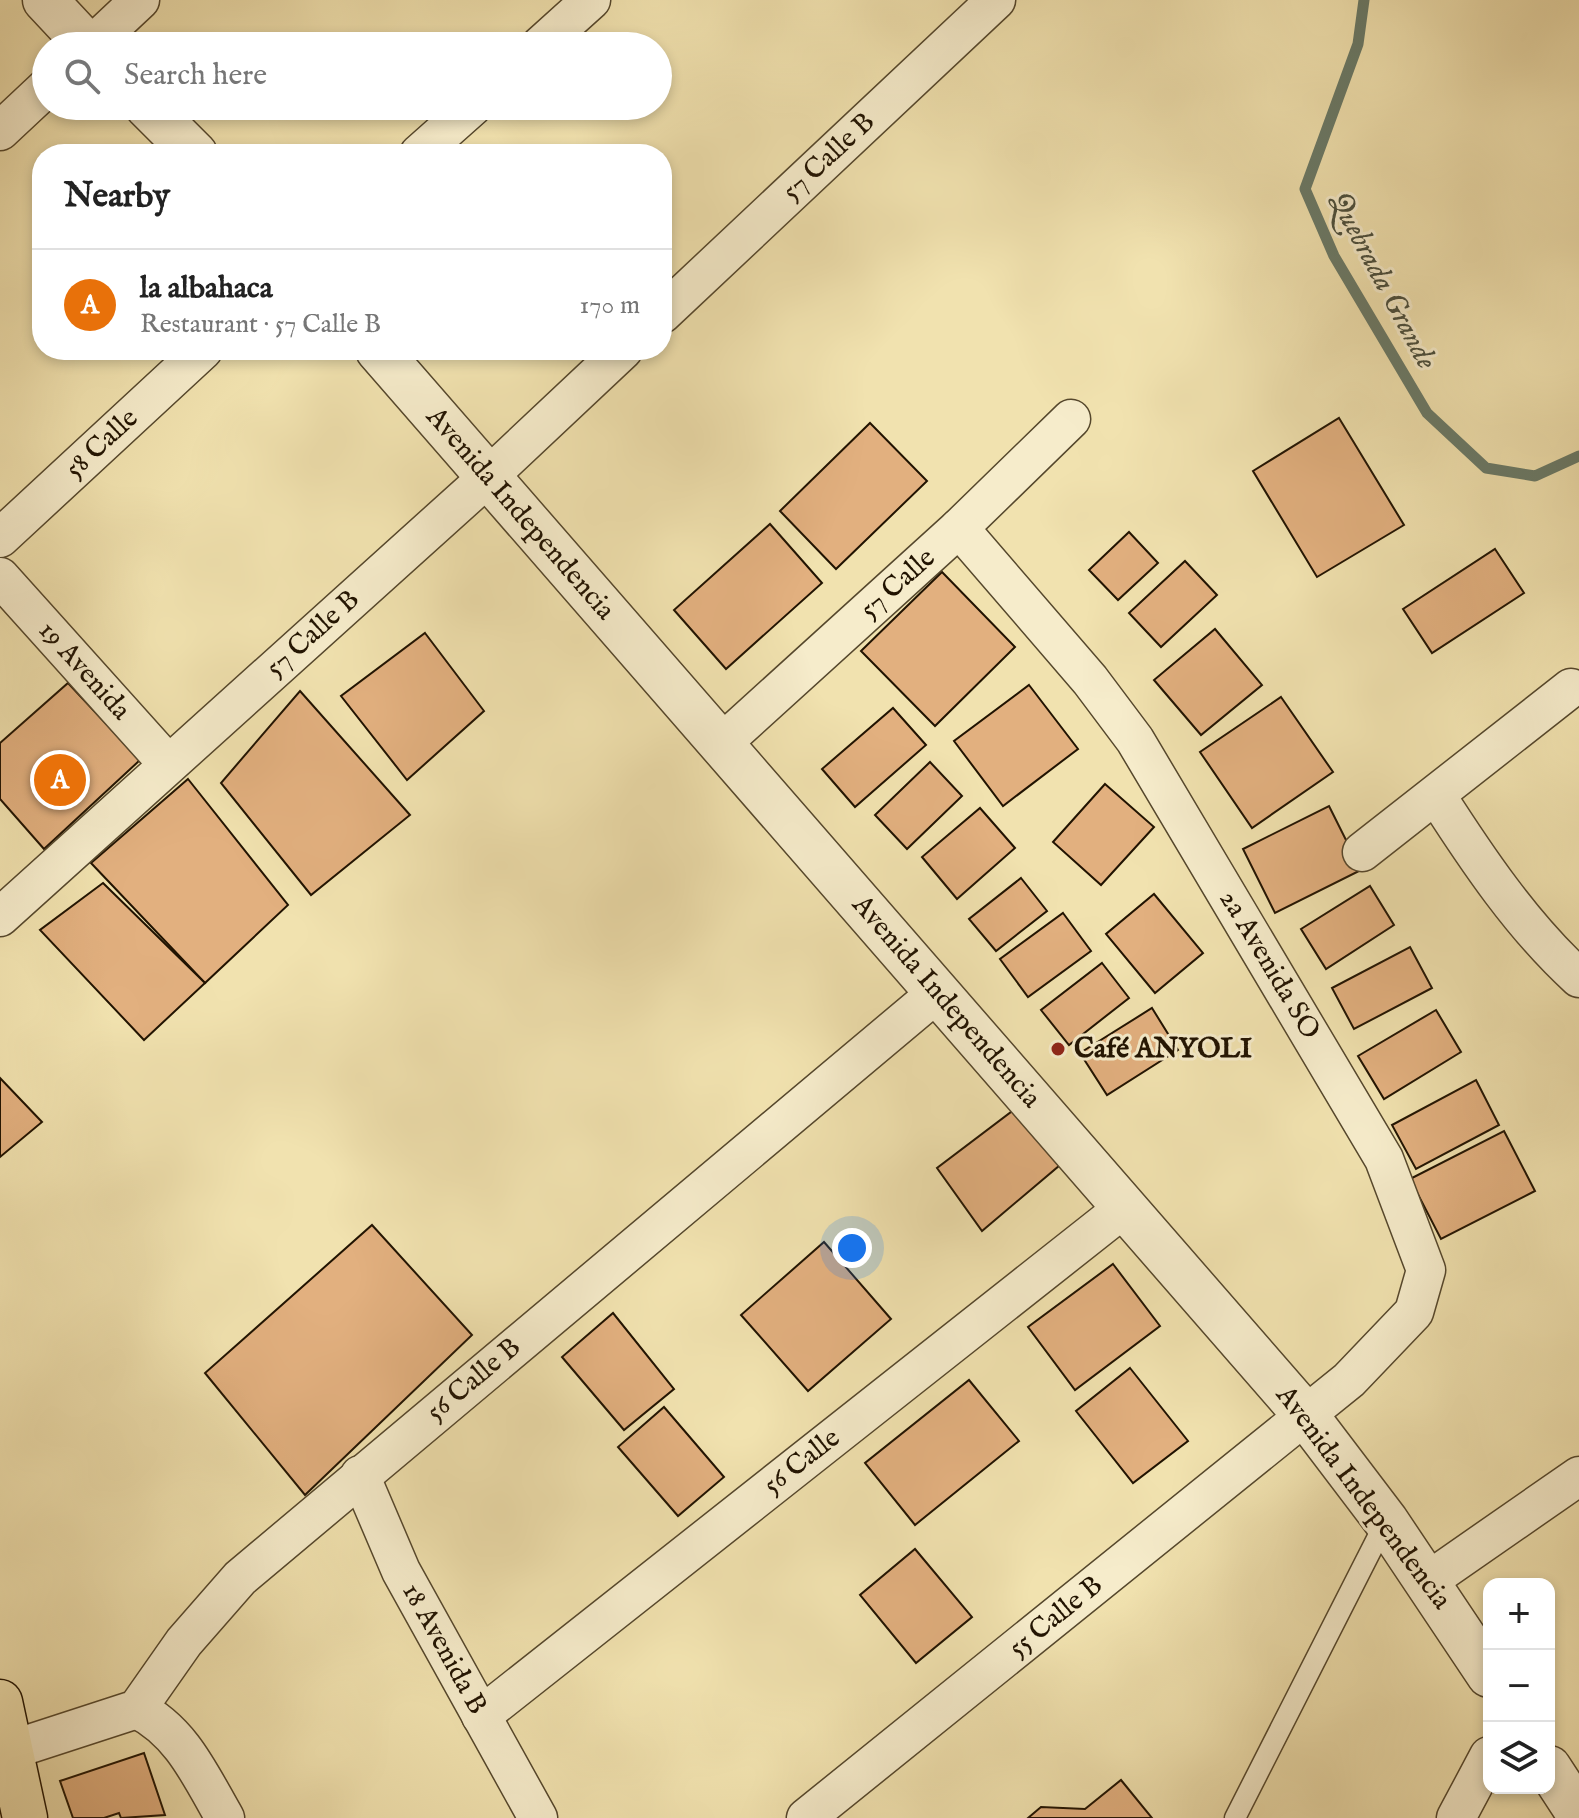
<!DOCTYPE html>
<html lang="en">
<head>
<meta charset="utf-8">
<style>
	:root { --surface:#fff; --page:#f6f6f6; --text:#222; --muted:#767676; --line:#e0e0e0; --accent:#0f766e }
	body { margin:0; font-family:"IM FELL English",serif; background:var(--page); color:var(--text) }
	.controls { position:absolute; right:24px; bottom:24px; display:grid; overflow:hidden; border-radius:16px; box-shadow:0 4px 12px #0003 }
	.controls button { width:72px; height:72px; display:grid; place-items:center; padding:0; border:0; border-bottom:2px solid var(--line); background:var(--surface); color:var(--text); font:40px sans-serif }
	.you { position:absolute; left:852px; top:1248px; width:28px; height:28px; margin:-20px; border:6px solid #fff; border-radius:50%; background:#1a73e8; box-shadow:0 0 0 12px #1a73e833 }
	.badge { display:grid; place-items:center; width:52px; height:52px; border-radius:50%; background:var(--accent); color:#fff; font-size:26px; font-weight:700 }
	.pin { position:absolute; translate:-50% -50%; border:4px solid #fff; box-shadow:0 2px 8px #0006 }
	.list { margin:0; padding:0; list-style:none }
	h2 { display:flex; justify-content:space-between; align-items:center; height:104px; margin:0; padding:0 32px; font-size:34px }
	h2 small { font-size:26px; font-weight:400; color:var(--muted) }
	.list li { display:grid; grid-template-columns:52px 1fr auto; gap:24px; align-items:center; box-sizing:border-box; height:112px; padding:0 32px; border-top:2px solid var(--line) }
	.list b { display:block; font-size:30px; white-space:nowrap }
	.list p { margin:0; font-size:26px; white-space:nowrap; color:var(--muted) }
	.list em { font-size:26px; font-style:normal; color:var(--muted) }
	.icon { flex:none; width:44px; height:44px; fill:none; stroke:currentColor; stroke-width:2; stroke-linecap:round; stroke-linejoin:round }
	.map { position:relative; flex:none; width:1579px; height:1818px; overflow:hidden }
	.search { position:absolute; background:var(--surface); box-shadow:0 4px 12px #0003; left:32px; top:32px; width:640px; height:88px; display:flex; align-items:center; gap:20px; box-sizing:border-box; padding:0 28px; border-radius:44px; color:var(--muted); font-size:30px }
	.panel { position:absolute; background:var(--surface); box-shadow:0 4px 12px #0003; left:32px; top:144px; width:640px; height:216px; border-radius:32px }
	.map>svg:first-child { display:block }
	.lines { fill:none; stroke-linecap:round; stroke-linejoin:round }
	.stream { stroke:#6a7a68; stroke-width:11 }
	.building { fill:#e2b07f; stroke:#211301; stroke-width:2 }
	.service-casing { stroke:#55472c; stroke-width:23 }
	.minor-casing { stroke:#55472c; stroke-width:41 }
	.tertiary-casing { stroke:#55472c; stroke-width:47 }
	.primary-casing { stroke:#211301; stroke-width:47 }
	.service { stroke:#f6eccb; stroke-width:20 }
	.minor { stroke:#f6eccb; stroke-width:38 }
	.tertiary { stroke:#f6eccb; stroke-width:44 }
	.primary { stroke:#f1e2af; stroke-width:44 }
	.poi-dot { fill:#8f2418; stroke:#f6eccb; stroke-width:3 }
	.labels { text-anchor:middle; dominant-baseline:central; stroke-width:6; stroke-linejoin:round; paint-order:stroke }
	.street-label { font-size:28px; fill:#211301; stroke:#f6eccb }
	.poi-label { font-size:28px; font-weight:bold; fill:#211301; stroke:#f6eccb; text-anchor:start }
	.water-label { font-size:30px; font-style:italic; fill:#4c4f3d; stroke:#f6eccb }
</style>
</head>
<body>
<div class="map">
<svg width="1579" height="1818" viewBox="0 0 1579 1818">
	<rect width="100%" height="100%" fill="#f1e2af"/>
	<filter id="stains"><feTurbulence type="fractalNoise" baseFrequency=".0025" numOctaves="4"/><feColorMatrix values="0 0 0 0 .2 0 0 0 0 .09 0 0 0 0 .02 0 0 0 .5 -.17"/></filter>
	<radialGradient id="worn" r=".72"><stop offset=".6" stop-color="#630" stop-opacity="0"/><stop offset="1" stop-color="#630" stop-opacity=".3"/></radialGradient>
	<g class="lines">
		<!-- stream -->
		<path class="stream" d="M 1364,0 L 1358,44 L 1305,189 L 1334,256 L 1427,413 L 1486,468 L 1535,476 L 1579,456"/>
	</g>
	<!-- building -->
	<g class="building">
		<path d="M 1339,418 L 1404,525 L 1317,577 L 1253,471 Z"/>
		<path d="M 870,423 L 927,481 L 836,569 L 780,511 Z"/>
		<path d="M 770,524 L 822,583 L 726,669 L 674,610 Z"/>
		<path d="M 1129,532 L 1158,563 L 1118,600 L 1089,570 Z"/>
		<path d="M 1495,549 L 1524,593 L 1432,653 L 1403,609 Z"/>
		<path d="M 1185,561 L 1217,595 L 1161,647 L 1129,613 Z"/>
		<path d="M 942,572 L 1015,647 L 935,726 L 861,651 Z"/>
		<path d="M 1215,629 L 1262,685 L 1201,735 L 1154,680 Z"/>
		<path d="M 425,633 L 484,711 L 407,780 L 341,696 Z"/>
		<path d="M 68,683 L 140,760 L 44,849 L 0,799 L 0,743 Z"/>
		<path d="M 1029,685 L 1078,749 L 1003,806 L 954,741 Z"/>
		<path d="M 300,691 L 410,815 L 311,895 L 221,783 Z"/>
		<path d="M 1281,697 L 1333,772 L 1252,828 L 1200,752 Z"/>
		<path d="M 893,708 L 926,745 L 855,807 L 822,769 Z"/>
		<path d="M 930,762 L 962,796 L 907,849 L 875,815 Z"/>
		<path d="M 188,779 L 288,905 L 205,983 L 91,863 Z"/>
		<path d="M 1105,784 L 1154,827 L 1101,885 L 1053,842 Z"/>
		<path d="M 1329,806 L 1361,870 L 1275,913 L 1243,849 Z"/>
		<path d="M 980,808 L 1015,848 L 957,899 L 922,857 Z"/>
		<path d="M 1021,878 L 1047,911 L 996,951 L 969,919 Z"/>
		<path d="M 103,883 L 205,983 L 144,1040 L 40,930 Z"/>
		<path d="M 1370,886 L 1394,925 L 1326,969 L 1301,929 Z"/>
		<path d="M 1154,894 L 1203,953 L 1155,993 L 1106,934 Z"/>
		<path d="M 1063,913 L 1091,951 L 1028,997 L 1000,959 Z"/>
		<path d="M 1410,947 L 1432,988 L 1354,1029 L 1332,988 Z"/>
		<path d="M 1102,963 L 1129,998 L 1069,1045 L 1041,1010 Z"/>
		<path d="M 1152,1008 L 1178,1050 L 1107,1095 L 1080,1053 Z"/>
		<path d="M 1436,1010 L 1461,1052 L 1384,1099 L 1358,1056 Z"/>
		<path d="M 0,1078 L 42,1122 L 0,1157 Z"/>
		<path d="M 1476,1080 L 1499,1125 L 1416,1169 L 1392,1125 Z"/>
		<path d="M 1015,1109 L 1060,1165 L 982,1231 L 937,1168 Z"/>
		<path d="M 1504,1131 L 1535,1191 L 1441,1239 L 1410,1179 Z"/>
		<path d="M 372,1225 L 472,1335 L 305,1495 L 205,1373 Z"/>
		<path d="M 824,1242 L 891,1319 L 808,1391 L 741,1315 Z"/>
		<path d="M 1113,1264 L 1160,1326 L 1075,1390 L 1028,1327 Z"/>
		<path d="M 613,1313 L 674,1389 L 624,1430 L 562,1357 Z"/>
		<path d="M 1130,1368 L 1188,1441 L 1133,1483 L 1076,1411 Z"/>
		<path d="M 969,1380 L 1019,1441 L 915,1525 L 865,1463 Z"/>
		<path d="M 664,1407 L 724,1477 L 678,1516 L 618,1447 Z"/>
		<path d="M 915,1549 L 972,1617 L 916,1663 L 860,1595 Z"/>
		<path d="M 144,1753 L 165,1815 L 121,1818 L 119,1813 L 104,1818 L 73,1818 L 60,1781 Z"/>
		<path d="M 1121,1780 L 1152,1818 L 1028,1818 L 1041,1807 L 1085,1809 Z"/>
	</g>
	<g class="lines">
		<!-- service casing -->
		<g class="service-casing">
			<path id="service" d="M 1235,1818 L 1386,1521"/>
		</g>
		<!-- minor casing -->
		<g class="minor-casing">
			<g id="minor">
				<path d="M 91,46 L 140,0"/>
				<path d="M 540,46 L 591,0"/>
				<path d="M 0,131 L 46,88"/>
				<path d="M 419,154 L 473,106"/>
				<path d="M 662,314 L 996,0"/>
				<path d="M 0,538 L 203,350"/>
				<path d="M 0,577 L 168,764"/>
				<path d="M 721,744 L 959,528 L 1071,419"/>
				<path d="M 1436,795 C 1477,859 1522,926 1579,978"/>
				<path d="M 1362,852 L 1571,688"/>
				<path d="M 0,917 L 488,477 L 623,350"/>
				<path d="M 360,1475 L 401,1571 L 538,1818"/>
				<path d="M 1428,1581 L 1579,1476"/>
				<path d="M 137,1709 C 182,1732 200,1775 225,1818"/>
				<path d="M 481,1716 L 1124,1208"/>
				<path d="M 11,1750 L 137,1709 L 184,1642 L 240,1578 L 938,992"/>
				<path d="M 806,1818 L 1349,1380 L 1414,1312 L 1426,1270 L 1384,1159 L 1135,740 L 1090,680 L 959,528"/>
				<path d="M 1456,1818 L 1489,1756"/>
			</g>
		</g>
		<!-- tertiary casing -->
		<g class="tertiary-casing">
			<g id="tertiary">
				<path d="M 45,0 L 88,46"/>
				<path d="M 147,106 L 195,154"/>
				<path d="M 378,350 L 1307,1417 L 1386,1521 L 1489,1675"/>
				<path d="M 1549,1768 L 1579,1814"/>
			</g>
		</g>
		<!-- primary casing -->
		<g class="primary-casing">
			<path id="primary" d="M 0,1702 L 25,1818"/>
		</g>
		<!-- service -->
		<use href="#service" class="service"/>
		<!-- minor -->
		<use href="#minor" class="minor"/>
		<!-- tertiary -->
		<use href="#tertiary" class="tertiary"/>
		<!-- primary -->
		<use href="#primary" class="primary"/>
	</g>
	<!-- markers -->
	<circle class="poi-dot" cx="1058" cy="1049" r="8"/>
	<g class="labels">
		<!-- street labels -->
		<g class="street-label">
			<text transform="translate(829 157) rotate(-43)">57 Calle B</text>
			<text transform="translate(102 444) rotate(-43)">58 Calle</text>
			<text transform="translate(520 514) rotate(49)">Avenida Independencia</text>
			<text transform="translate(898 584) rotate(-42)">57 Calle</text>
			<text transform="translate(313 634) rotate(-42)">57 Calle B</text>
			<text transform="translate(84 671) rotate(48)">19 Avenida</text>
			<text transform="translate(1269 965) rotate(59)">2a Avenida SO</text>
			<text transform="translate(946 1002) rotate(49)">Avenida Independencia</text>
			<text transform="translate(474 1380) rotate(-40)">56 Calle B</text>
			<text transform="translate(802 1462) rotate(-38)">56 Calle</text>
			<text transform="translate(1363 1498) rotate(53)">Avenida Independencia</text>
			<text transform="translate(1056 1617) rotate(-39)">55 Calle B</text>
			<text transform="translate(444 1649) rotate(61)">18 Avenida B</text>
		</g>
		<!-- poi labels -->
		<g class="poi-label">
			<text x="1074" y="1049">Café ANYOLI</text>
		</g>
		<!-- water labels -->
		<g class="water-label">
			<text transform="translate(1382 281) rotate(62)">Quebrada Grande</text>
		</g>
	</g>
	<rect width="100%" height="100%" filter="url(#stains)"/>
	<rect width="100%" height="100%" fill="url(#worn)"/>
</svg>
<div class="controls">
<button>+</button>
<button>−</button>
<button><svg class="icon" aria-label="layers" viewBox="0 0 24 24"><path d="M12 4l9 5-9 5-9-5zM3 14l9 5 9-5"/></svg></button>
</div>
<div class="you"></div>
<div class="pin badge" style="left:60px;top:780px;background:#e8710a">A</div>
<div class="search"><svg class="icon" aria-label="search" viewBox="0 0 24 24"><circle cx="10" cy="10" r="6"/><path d="M15 15l6 6"/></svg>Search here</div>
<section class="panel">
<h2>Nearby<small></small></h2>
<ul class="list">
<li><span class="badge" style="background:#e8710a">A</span><div><b>la albahaca</b><p>Restaurant · 57 Calle B</p></div><em>170 m</em></li>
</ul>
</section>
</div>
</body>
</html>
